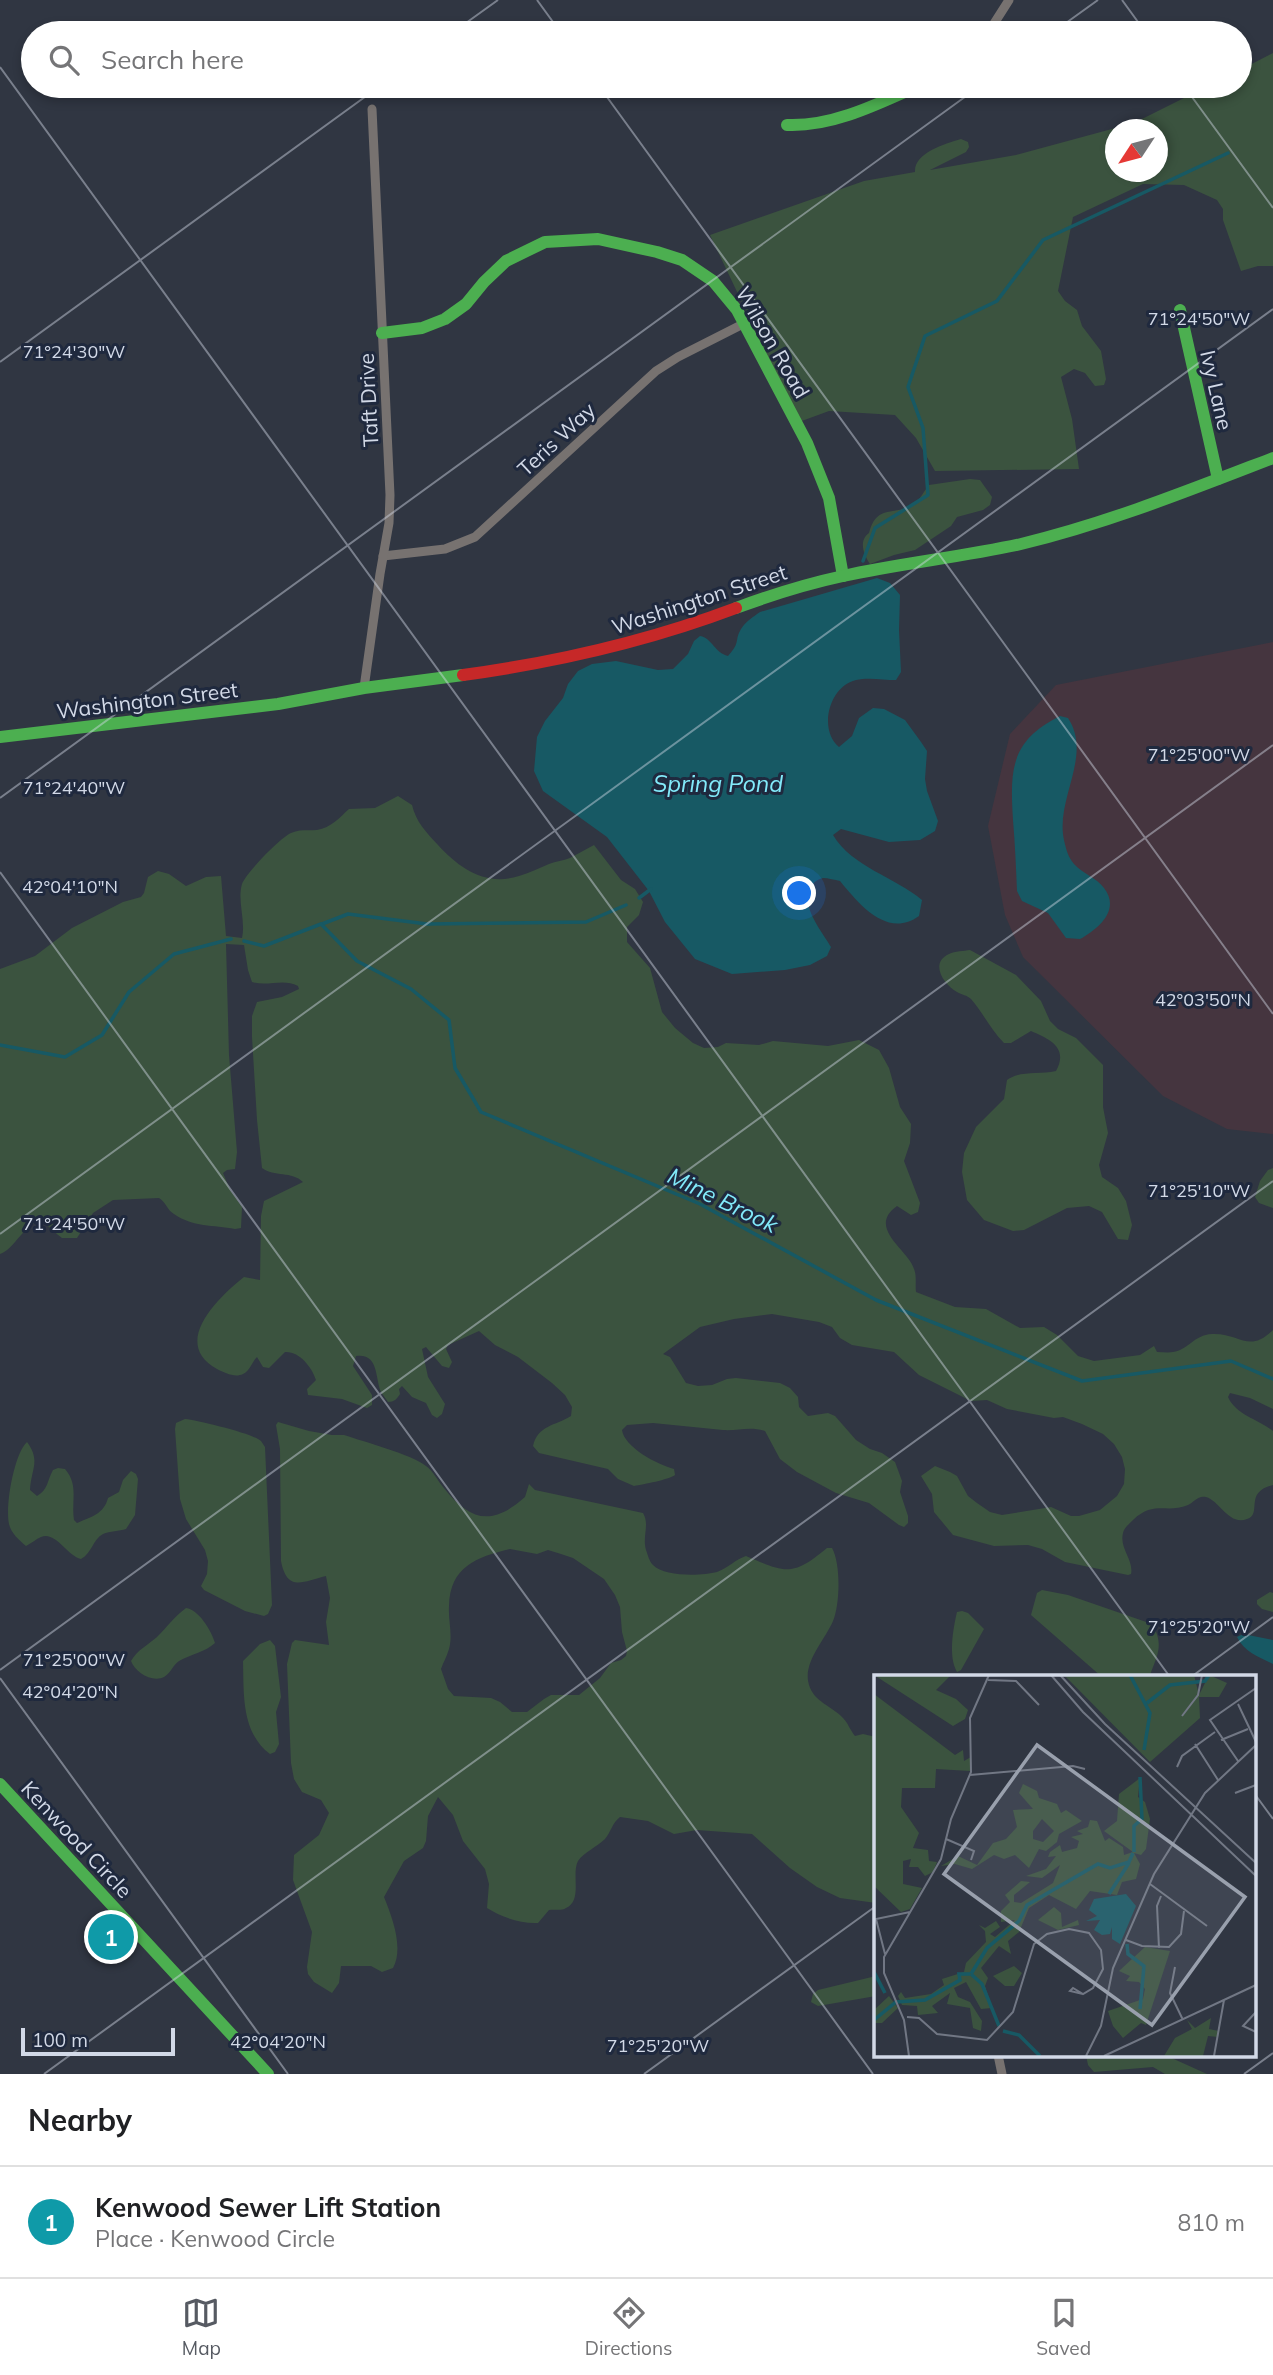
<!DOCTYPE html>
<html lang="en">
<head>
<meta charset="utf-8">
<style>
	:root { --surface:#fff; --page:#f6f6f6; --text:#202124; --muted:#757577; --line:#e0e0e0; --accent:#565a62 }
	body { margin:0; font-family:Mulish,sans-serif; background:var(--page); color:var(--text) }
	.compass { position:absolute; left:1105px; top:119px; width:63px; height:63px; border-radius:50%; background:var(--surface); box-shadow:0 4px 10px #0003; rotate:234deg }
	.scale { position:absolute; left:21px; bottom:18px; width:154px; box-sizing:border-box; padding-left:7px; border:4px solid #d2d9e7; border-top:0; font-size:19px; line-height:24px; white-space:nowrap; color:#d2d9e7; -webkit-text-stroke:5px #1f293e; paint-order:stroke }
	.you { position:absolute; left:800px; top:894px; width:24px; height:24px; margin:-18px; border:5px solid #fff; border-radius:50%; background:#1a73e8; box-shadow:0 0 0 10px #1a73e833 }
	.badge { display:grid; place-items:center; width:46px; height:46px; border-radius:50%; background:var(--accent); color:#fff; font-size:23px; font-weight:700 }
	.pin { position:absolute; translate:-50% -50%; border:4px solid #fff; box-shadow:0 2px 7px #0006 }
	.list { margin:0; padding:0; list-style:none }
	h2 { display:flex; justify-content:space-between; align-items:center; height:91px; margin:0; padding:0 28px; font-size:30px }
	h2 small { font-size:23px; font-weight:400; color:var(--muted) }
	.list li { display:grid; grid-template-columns:46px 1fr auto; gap:21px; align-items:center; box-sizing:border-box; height:112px; padding:0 28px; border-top:2px solid var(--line) }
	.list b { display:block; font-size:26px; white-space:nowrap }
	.list p { margin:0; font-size:23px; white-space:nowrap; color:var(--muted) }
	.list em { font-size:23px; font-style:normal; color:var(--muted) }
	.icon { flex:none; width:38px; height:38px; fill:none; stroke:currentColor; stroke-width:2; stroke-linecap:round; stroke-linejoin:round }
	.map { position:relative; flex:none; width:1273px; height:2074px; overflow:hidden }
	.search { position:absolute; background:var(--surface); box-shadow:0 4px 10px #0003; left:21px; right:21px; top:21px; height:77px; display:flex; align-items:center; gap:18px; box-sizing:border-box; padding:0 24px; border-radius:38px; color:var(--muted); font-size:26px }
	.sheet { height:203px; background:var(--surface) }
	nav { display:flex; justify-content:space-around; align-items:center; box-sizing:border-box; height:98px; border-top:2px solid var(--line); background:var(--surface); font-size:19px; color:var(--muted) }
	nav a { display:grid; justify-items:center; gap:4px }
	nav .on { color:var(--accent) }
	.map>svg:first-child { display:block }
	.industrial { fill:#45353f }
	.green { fill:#3b533f; fill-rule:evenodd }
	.water { fill:#175964 }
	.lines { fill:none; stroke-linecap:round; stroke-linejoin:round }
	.stream { stroke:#175964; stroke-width:3.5 }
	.street { stroke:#777270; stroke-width:9 }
	.fast { stroke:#4caf50; stroke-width:12 }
	.jam { stroke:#c62828; stroke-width:12 }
	.ticks { fill:none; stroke:#d2d9e7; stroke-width:2; stroke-opacity:0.45 }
	.labels { text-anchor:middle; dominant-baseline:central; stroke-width:6; stroke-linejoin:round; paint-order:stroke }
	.street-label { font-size:21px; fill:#d2d9e7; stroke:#1f293e }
	.water-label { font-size:23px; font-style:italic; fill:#82eafa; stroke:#1f293e }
	.inset-river { fill:none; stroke:#175964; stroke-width:3.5 }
	.inset-road { fill:none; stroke:#717784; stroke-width:2 }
	.view { fill:#99a0ad; fill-opacity:0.15; stroke:#99a0ad; stroke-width:3.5 }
	.inset-edge { fill:none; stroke:#d2d9e7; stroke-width:3.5 }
	.ticks-label { font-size:18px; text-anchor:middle; fill:#d2d9e7; stroke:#1f293e; stroke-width:6; stroke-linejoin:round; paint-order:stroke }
</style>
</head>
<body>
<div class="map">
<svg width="1273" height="2074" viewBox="0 0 1273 2074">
	<rect width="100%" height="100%" fill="#303642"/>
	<!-- industrial -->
	<path class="industrial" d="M 1273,642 L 1273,1134 L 1227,1129 L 1163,1096 L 1023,957 L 1005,915 L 988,826 L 1010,734 L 1056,685 Z"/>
	<!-- green -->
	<g class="green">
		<path d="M 1273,53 L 1273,266 L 1258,266 L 1241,271 L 1223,220 L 1223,209 L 1217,200 L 1184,185 L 1143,184 L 1073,217 L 1058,291 L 1065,301 L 1077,310 L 1082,326 L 1101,351 L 1106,379 L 1104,385 L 1095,386 L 1085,373 L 1074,369 L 1061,377 L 1072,419 L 1079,469 L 935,471 L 916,438 L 895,415 L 829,411 L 799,422 L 710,235 L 864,181 L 915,172 C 914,153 944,144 961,139 L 968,142 L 969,147 L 966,152 L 930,170 L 1016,155 L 1134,123 L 1208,86 L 1240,86 L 1240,70 ZM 1116,130 L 1158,130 L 1158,172 L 1116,172 Z"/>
		<path d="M 970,479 L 980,480 L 992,497 L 990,505 L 983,510 L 957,517 L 951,526 L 915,550 L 894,555 L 870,564 C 864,555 858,541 869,533 C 877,503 894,517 914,504 C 920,500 924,491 929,485 Z"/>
		<path d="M 398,796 L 412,805 C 416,822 426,832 438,845 C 459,868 486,887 519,876 C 529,873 539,868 549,864 C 556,861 563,861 570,858 C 578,854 586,849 594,845 L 621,880 L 635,889 L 643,902 L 639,915 L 627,927 L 627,942 L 650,968 L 662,1012 L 675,1028 L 693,1043 L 704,1048 L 718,1047 L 726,1043 L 759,1045 L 773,1041 L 828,1046 L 859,1040 L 879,1050 L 889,1068 L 900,1107 L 911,1124 L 910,1143 L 904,1161 L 920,1203 L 918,1212 L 911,1215 L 897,1206 C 866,1228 909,1250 914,1269 C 917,1276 915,1285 916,1292 L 955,1307 L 986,1309 L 1020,1328 L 1044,1327 L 1057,1335 L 1078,1356 L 1094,1361 L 1140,1355 L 1154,1346 L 1157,1352 C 1162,1352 1168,1353 1173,1352 C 1188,1350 1194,1335 1212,1334 C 1241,1333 1248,1354 1273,1330 L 1273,1409 L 1250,1398 L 1230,1393 L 1228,1397 C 1236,1415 1258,1419 1273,1431 L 1273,1485 C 1243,1492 1263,1514 1247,1519 C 1229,1526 1220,1501 1206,1497 C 1198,1495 1194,1502 1188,1505 C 1167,1514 1154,1500 1133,1520 C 1129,1524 1124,1528 1123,1533 C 1119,1548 1134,1560 1131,1574 L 1128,1575 L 1065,1562 L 1042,1549 L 1028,1545 L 994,1546 L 953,1535 L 934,1512 L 932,1494 L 921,1476 L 935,1466 L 950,1472 L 957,1476 L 968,1496 L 977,1503 L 990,1512 L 1002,1515 L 1051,1507 L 1071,1516 L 1079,1516 L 1100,1510 L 1117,1496 L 1124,1484 L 1125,1469 L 1122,1457 L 1114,1444 L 1103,1434 L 1082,1424 L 1063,1417 L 1054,1418 L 1007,1409 L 987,1400 L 971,1401 L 919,1375 L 894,1352 L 852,1345 L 840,1338 L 832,1327 L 819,1322 L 772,1314 L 734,1319 L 700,1327 L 663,1354 L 670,1357 L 686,1383 L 698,1386 L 712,1385 L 727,1379 L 736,1378 L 780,1383 L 790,1388 L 798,1397 L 799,1407 L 808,1416 L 828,1413 L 835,1416 L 856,1440 L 870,1449 L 882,1453 L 895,1462 L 902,1481 L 900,1492 L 908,1516 L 908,1523 L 904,1527 L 899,1525 L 869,1503 L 836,1493 L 797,1472 L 780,1459 L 765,1431 C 750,1426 738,1431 723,1430 L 653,1423 L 627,1425 L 622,1430 C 624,1447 658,1465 674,1469 L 675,1475 C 668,1480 644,1484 634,1486 L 618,1479 L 608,1469 L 539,1453 L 533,1446 C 538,1425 555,1426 571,1416 L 572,1407 L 565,1395 L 552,1383 L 518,1357 L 495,1345 L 479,1331 L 448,1345 L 446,1349 L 452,1362 L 449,1368 L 442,1366 L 426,1347 L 422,1349 L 428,1377 L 445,1404 L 442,1414 L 437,1418 L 432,1415 L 426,1403 L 412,1397 L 402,1386 L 399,1389 L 400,1394 C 397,1399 394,1402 388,1402 C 386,1399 383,1395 381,1392 C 375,1378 379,1353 356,1356 L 353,1366 L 372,1395 L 372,1405 L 367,1408 L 342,1399 L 308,1395 L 307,1389 L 316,1380 C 312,1367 299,1351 285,1352 L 269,1368 L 263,1367 L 257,1357 C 252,1362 250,1371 243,1374 C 235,1378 225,1373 217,1369 C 170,1343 219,1297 244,1277 L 260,1280 L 261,1216 L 264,1201 L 303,1182 C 292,1171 274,1177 262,1168 L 257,1120 L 252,1037 L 252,1016 L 257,1002 L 282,997 L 299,989 L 298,986 C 283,978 268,987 252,982 L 248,970 L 244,945 L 226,944 L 229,1055 L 237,1152 L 235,1169 L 227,1170 L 223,1173 L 230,1190 L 242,1207 L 241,1228 L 235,1229 C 214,1225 192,1227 174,1214 C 167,1210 166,1202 159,1198 L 113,1200 L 93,1213 L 77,1238 L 62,1238 C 56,1234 50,1227 44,1223 C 29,1215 15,1250 0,1254 L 0,969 L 35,956 L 72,928 L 123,902 L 141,897 L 144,893 L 148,877 L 158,871 L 169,874 L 186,886 L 206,877 L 221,876 L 226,936 L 242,938 C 246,921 237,901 242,884 C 246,873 280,838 291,833 C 300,829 308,831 317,830 C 331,828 340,817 349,809 L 375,808 Z"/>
		<path d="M 970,950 L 1016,975 L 1041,1001 L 1050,1021 L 1058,1029 L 1076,1038 L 1103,1065 L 1103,1107 L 1108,1133 L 1099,1165 L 1102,1177 L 1118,1188 L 1126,1201 L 1132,1225 L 1128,1240 L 1118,1239 L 1102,1212 L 1089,1206 L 1067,1208 L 1024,1230 L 1013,1231 L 984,1220 L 967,1200 L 962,1172 L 964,1153 L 976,1127 L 1004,1099 L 1007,1080 C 1021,1070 1039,1075 1056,1071 C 1069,1047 1049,1039 1031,1031 L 1011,1043 L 1004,1043 C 991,1030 983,1013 971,999 C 967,995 962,995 957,992 C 944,985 929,963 949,954 C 955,951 964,951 970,950 Z"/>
		<path d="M 1273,1168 L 1273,1208 L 1259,1203 L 1255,1197 L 1260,1181 L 1268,1170 Z"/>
		<path d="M 185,1419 C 197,1420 249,1433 258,1439 C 262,1441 262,1443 265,1447 L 272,1605 L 268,1614 L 264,1616 L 245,1611 L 204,1590 L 201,1586 L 207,1574 L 208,1561 L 205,1550 L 186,1519 L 180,1499 L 175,1429 L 176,1423 Z"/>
		<path d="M 278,1422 L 309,1431 L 332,1435 L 344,1435 C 364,1442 411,1454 426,1466 C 433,1471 438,1481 443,1487 C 470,1521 491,1527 525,1497 L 529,1484 L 535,1490 L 643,1513 C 650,1525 642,1536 646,1550 C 648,1555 649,1561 653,1565 C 664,1577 702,1576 717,1572 C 728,1568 736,1559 746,1556 C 786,1573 792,1577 827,1548 L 832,1548 C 841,1564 840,1604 833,1621 C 825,1640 802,1663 809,1685 C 814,1702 832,1706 843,1718 C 848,1723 850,1730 855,1736 L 863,1734 L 876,1737 L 876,1903 L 840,1898 L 817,1887 L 790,1868 L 752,1834 L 697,1830 L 674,1834 L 648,1821 L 620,1817 C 612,1823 611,1832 605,1839 C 597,1847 584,1852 578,1861 C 571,1874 583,1900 566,1908 C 562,1911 554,1909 549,1910 L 538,1923 C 521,1924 501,1917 487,1908 L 489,1884 L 485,1869 L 463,1841 L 453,1815 L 438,1797 L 428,1816 L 426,1841 L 423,1848 L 404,1861 L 384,1897 C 392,1917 404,1948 393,1968 L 382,1972 L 371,1966 L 341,1966 L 339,1983 L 332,1993 L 314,1982 L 308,1974 L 307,1967 L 312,1932 L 293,1880 L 294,1855 L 319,1835 L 329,1813 L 321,1800 L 302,1792 L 294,1779 L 291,1763 L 287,1664 L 292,1643 L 295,1640 L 329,1645 L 326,1622 L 330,1598 L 326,1576 C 302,1582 287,1592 281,1561 L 280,1449 L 276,1425 ZM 510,1549 L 537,1554 L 548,1550 L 561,1554 L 573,1558 L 604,1579 L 615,1595 L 620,1607 L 622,1632 L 627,1651 L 626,1656 L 621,1660 L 611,1663 L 600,1678 L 579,1695 L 551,1695 L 544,1699 L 527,1712 L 512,1712 L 500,1702 L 491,1698 L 454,1696 L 448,1689 L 441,1669 C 443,1663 447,1656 449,1649 C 453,1635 448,1620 449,1606 C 450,1567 476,1557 510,1549 Z"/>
		<path d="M 27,1442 C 41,1461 31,1469 30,1490 L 37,1496 C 48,1490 47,1481 53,1470 L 58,1468 L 65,1469 C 79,1485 71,1501 74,1520 L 77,1523 C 91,1517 104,1514 108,1498 L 119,1492 L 123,1480 L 131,1471 L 136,1474 L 138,1479 L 135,1515 L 126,1529 C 119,1531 110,1531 103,1534 C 93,1539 92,1553 81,1559 C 67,1556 56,1531 41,1537 C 36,1539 32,1543 26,1546 C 19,1540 11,1533 9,1524 C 5,1506 14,1454 27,1442 Z"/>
		<path d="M 1042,1590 L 1068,1595 L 1152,1624 C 1164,1644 1158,1654 1150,1675 L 1147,1677 L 1102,1677 L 1031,1615 L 1037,1593 Z"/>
		<path d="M 1270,1592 L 1273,1593 L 1273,1612 L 1262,1609 L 1257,1604 L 1257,1600 Z"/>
		<path d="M 186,1608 C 199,1610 211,1630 215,1643 C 205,1652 192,1654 179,1661 C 173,1665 170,1674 164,1677 C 152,1683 135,1672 131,1661 C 138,1649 147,1646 157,1637 C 167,1627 175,1616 186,1608 Z"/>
		<path d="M 962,1611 L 968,1613 L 984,1629 L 961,1670 L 957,1672 C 948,1657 953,1629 957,1612 Z"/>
		<path d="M 270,1640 L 275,1646 L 281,1697 L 276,1712 L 279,1744 L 275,1752 L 270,1754 C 241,1732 244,1694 243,1661 L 260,1644 Z"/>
		<path d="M 876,1976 L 876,1996 L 818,2006 L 811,2002 L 813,1994 L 818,1990 Z"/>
		<path d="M 1086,2055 L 1165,2055 L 1207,2074 L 1165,2074 L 1153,2067 L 1094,2072 L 1088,2065 Z"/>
	</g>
	<!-- water -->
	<g class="water">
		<path d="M 877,578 L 890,583 L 900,595 L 899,630 L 901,672 L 896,680 C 884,680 868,677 856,680 C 829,686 818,730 839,747 L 852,736 L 859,718 L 873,708 L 884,709 L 905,720 L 921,742 L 927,751 L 925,779 L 927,791 L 938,821 L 935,831 L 920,840 L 889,842 L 841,829 L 833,835 C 852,867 895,877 922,900 L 919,916 C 887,939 859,904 840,881 C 835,880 828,878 823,878 C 819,879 815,881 813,884 C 797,903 822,931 831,947 L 827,956 L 810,965 L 785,970 L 732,974 L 695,959 L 665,922 L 649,891 L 607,837 L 543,791 L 534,771 L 537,737 L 545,721 L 563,698 L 568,684 L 578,671 L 592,664 L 616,661 L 658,670 L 673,669 L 688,654 L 694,641 L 700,636 C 712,638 715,653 728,656 C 741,642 734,641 741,629 C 746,621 753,617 760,612 Z"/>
		<path d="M 1060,716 L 1068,718 C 1093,756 1055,799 1064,840 C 1066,849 1068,857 1074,864 C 1082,873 1097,878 1104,888 C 1121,910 1098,929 1080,939 L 1066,938 L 1048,913 L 1022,901 L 1017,891 C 1016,867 1015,844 1013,820 C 1010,770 1010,741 1060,716 Z"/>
		<path d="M 1243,1634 L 1273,1640 L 1273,1664 C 1259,1657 1244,1652 1237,1637 Z"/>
	</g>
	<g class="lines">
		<!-- stream -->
		<g class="stream">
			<path d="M 863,561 L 875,528 L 928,495 L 923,428 L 908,387 L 925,336 L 997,301 L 1043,240 L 1228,153"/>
			<path d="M 639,898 L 651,889"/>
			<path d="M 322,924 L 348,914 L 427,924 L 586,922 L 626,905"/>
			<path d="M 244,941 L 264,946 L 321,924 L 357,961 L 411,989 L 449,1020 L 455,1068 L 481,1112 L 700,1204 L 876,1300 L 1082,1381 L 1231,1361 L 1273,1379"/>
			<path d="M 0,1045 L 65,1057 L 102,1035 L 129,992 L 174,954 L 231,939"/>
		</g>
		<!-- street -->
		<g class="street">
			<path d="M 988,33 L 1009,0"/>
			<path d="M 383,556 L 445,549 L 475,537 L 656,371 L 678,357 L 745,323"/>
			<path d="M 364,688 L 380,574 L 389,523 L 390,495 L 372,109"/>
			<path d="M 998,2055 L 1002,2074"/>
		</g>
		<!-- fast -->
		<g class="fast">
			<path d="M 787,125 C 832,127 878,104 918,86"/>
			<path d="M 1180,310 L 1218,479"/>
			<path d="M 382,333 L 422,328 L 445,319 L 466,304 L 484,282 L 506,261 L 545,242 L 598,239 L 657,252 L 682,260 L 713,281 L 737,310 L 807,443 L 829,498 L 843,576"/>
			<path d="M 736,608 C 771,595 806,584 843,576 C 902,563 962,557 1021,544 C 1108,523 1190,490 1273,458"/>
			<path d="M 0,737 L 278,704 L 364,688 L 463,675"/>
			<path d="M 0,1784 L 268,2074"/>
		</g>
		<!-- jam -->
		<path class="jam" d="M 463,675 C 558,662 646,642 736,608"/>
	</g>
	<!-- ticks -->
	<path class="ticks" d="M 537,0 L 561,33M 1122,0 L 1146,33M 452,33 L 498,0M 1052,33 L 1098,0M 0,67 L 1170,1677M 599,86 L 1273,1014M 1184,86 L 1273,208M 0,362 L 380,86M 0,798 L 980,86M 0,872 L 873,2074M 0,1234 L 1273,309M 0,1670 L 1273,745M 1191,1677 L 1273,1617M 0,1678 L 288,2074M 1254,1793 L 1273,1819M 44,2074 L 1273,1181M 644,2074 L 876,1906M 1244,2074 L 1273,2053"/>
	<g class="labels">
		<!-- street labels -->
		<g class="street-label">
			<text transform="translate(773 342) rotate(60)">Wilson Road</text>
			<text transform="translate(1217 390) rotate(77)">Ivy Lane</text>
			<text transform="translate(368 400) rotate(-93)">Taft Drive</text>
			<text transform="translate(556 439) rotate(-43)">Teris Way</text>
			<text transform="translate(699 599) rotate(-18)">Washington Street</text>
			<text transform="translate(147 700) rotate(-7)">Washington Street</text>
			<text transform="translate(77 1839) rotate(47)">Kenwood Circle</text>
		</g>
		<!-- water labels -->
		<g class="water-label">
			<text x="718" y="783">Spring Pond</text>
			<text transform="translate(723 1200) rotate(26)">Mine Brook</text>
		</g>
	</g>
	<!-- overview -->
	<g transform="translate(874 1675)">
		<rect width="382" height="382" fill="#303642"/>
		<path d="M 0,0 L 77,0 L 62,15 L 82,24 L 94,35 L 91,44 L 79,51 ZM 190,0 L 320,0 L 325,20 L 335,0 L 353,8 L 345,22 L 325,22 L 326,43 L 276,87 ZM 0,19 L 81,80 L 89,75 L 90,86 L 97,82 L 96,96 L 62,94 L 61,113 L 28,113 L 27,132 L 45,158 L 39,173 L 54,175 L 55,186 L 63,187 L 59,197 L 51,201 L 44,192 L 35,192 L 37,184 L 29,186 L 29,209 L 48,213 L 36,234 L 27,237 L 0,211 ZM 266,103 L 264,122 L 271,127 L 276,144 L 272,174 L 267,180 L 260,178 L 266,189 L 262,204 L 248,207 L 243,220 L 216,216 L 202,234 L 175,220 L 155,233 L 145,257 L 134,266 L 137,279 L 125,271 L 107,293 L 114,303 L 111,311 L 118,333 L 107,334 L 92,307 L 80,313 L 84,322 L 96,327 L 108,346 L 107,356 L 99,353 L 96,333 L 73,329 L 76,318 L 58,331 L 64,338 L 44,340 L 43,331 L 28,330 L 24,321 L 27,317 L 31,323 L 57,319 L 70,310 L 68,304 L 90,297 L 92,288 L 112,267 L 111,256 L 105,250 L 111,253 L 122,246 L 126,252 L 116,259 L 121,262 L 141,245 L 127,247 L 127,236 L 136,227 L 131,220 L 147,206 L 156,207 L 140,220 L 140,227 L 147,228 L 179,208 L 186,190 L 168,203 L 152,201 L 172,194 L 182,181 L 174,182 L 176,177 L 186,170 L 188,177 L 203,173 L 205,166 L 197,162 L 209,159 L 203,156 L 214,152 L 216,145 L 223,146 L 231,166 L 235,163 L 249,172 L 250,180 L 259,177 L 230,156 L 243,146 L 245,119 ZM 149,109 L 163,116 L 165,123 L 183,129 L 187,138 L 192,135 L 208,146 L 185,159 L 183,167 L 172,176 L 165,174 L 155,193 L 141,180 L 130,184 L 120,180 L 98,194 L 81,189 L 67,191 L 84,181 L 103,190 L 119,168 L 132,164 L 143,152 L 139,135 L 159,134 L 145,118 ZM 168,144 L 180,156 L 169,167 L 159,164 L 159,156 ZM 180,232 L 187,238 L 188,252 L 204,245 L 205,250 L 184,255 L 164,245 ZM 271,272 L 296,276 L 272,350 L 267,348 L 249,363 L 239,351 L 234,336 L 269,324 L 271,314 L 265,307 L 252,306 L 256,301 L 245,296 ZM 140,291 L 148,298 L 140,311 L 131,311 L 119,301 ZM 15,321 L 24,333 L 8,348 L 0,348 L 0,335 ZM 337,343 L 335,354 L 345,356 L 344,362 L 334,361 L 329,381 L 290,381 L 301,363 L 318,354 L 313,345 L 321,353 Z" fill="#3b533f" fill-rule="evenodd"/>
		<path d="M 252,219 L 262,231 L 246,269 L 238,264 L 238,252 L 236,259 L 228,260 L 220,255 L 226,245 L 212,246 L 223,241 L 215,235 L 220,224 Z" fill="#175964"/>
		<path class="inset-river" d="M 256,0 L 276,38 L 270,75M 273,28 L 296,10 L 331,6 L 335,0M 260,177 L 260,151 L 268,144 L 266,102M 235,219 L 255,188M 253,269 L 254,279 L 270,291 L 266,334M 0,297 L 11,318M 97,299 L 113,273 L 145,246 L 153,230 L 224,189 L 236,193 L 255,187 L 259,178M 97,299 L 108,309 L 125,351M 0,345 L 22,327 L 51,325 L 86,305 L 85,299 L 96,299M 129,356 L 145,360 L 166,381"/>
		<path class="inset-road" d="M 177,0 L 209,37 L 382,201M 186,0 L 231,49 L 382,188M 114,5 L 142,6 L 165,30M 364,29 L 382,67M 308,41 L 324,20 L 328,0M 347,65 L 374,54M 321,69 L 344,105M 364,86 L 336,45 L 382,13M 303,92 L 308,81 L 341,57M 96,100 L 199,91 L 211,94M 361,118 L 382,110M 72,164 L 100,176 L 97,185M 276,209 L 333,251M 252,265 L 268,271 L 295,272 L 307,259 L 310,236M 285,273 L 283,231 L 287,221M 11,279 L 2,244 L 36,237M 301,292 L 296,318 L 309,345M 382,337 L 369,351 L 382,357M 33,342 L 45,343 L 63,359 L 113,365 L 139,337 L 160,269 L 173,259 L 195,254 L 215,258 L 227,275 L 229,294 L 219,313 L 209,319 L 199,313 L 196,316 L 209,319M 35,381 L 30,345 L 10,298 L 10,282 L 67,184 L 77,144 L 97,97 L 96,43 L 115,0M 212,381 L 227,351 L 239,293 L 280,199 L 331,118 L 382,70M 230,381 L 382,310M 340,381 L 350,325"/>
		<path class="view" d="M 163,70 L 371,222 L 278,350 L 70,199 Z"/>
		<rect width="382" height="382" class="inset-edge"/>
	</g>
	<g class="ticks-label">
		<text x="1199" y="325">71°24'50"W</text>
		<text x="74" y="358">71°24'30"W</text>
		<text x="1199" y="761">71°25'00"W</text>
		<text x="74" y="794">71°24'40"W</text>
		<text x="70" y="893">42°04'10"N</text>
		<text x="1203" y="1006">42°03'50"N</text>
		<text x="1199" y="1197">71°25'10"W</text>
		<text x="74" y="1230">71°24'50"W</text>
		<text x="1199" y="1633">71°25'20"W</text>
		<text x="74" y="1666">71°25'00"W</text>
		<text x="70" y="1698">42°04'20"N</text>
		<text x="278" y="2048">42°04'20"N</text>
		<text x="658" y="2052">71°25'20"W</text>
	</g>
</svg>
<svg class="compass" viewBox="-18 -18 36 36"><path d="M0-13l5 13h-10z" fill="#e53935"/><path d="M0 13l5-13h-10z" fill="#757577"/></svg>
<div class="scale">100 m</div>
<div class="you"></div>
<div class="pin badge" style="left:111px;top:1937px;background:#0f9aa8">1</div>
<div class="search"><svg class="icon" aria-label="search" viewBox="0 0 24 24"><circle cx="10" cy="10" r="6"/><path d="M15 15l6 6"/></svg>Search here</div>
</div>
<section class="sheet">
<h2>Nearby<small></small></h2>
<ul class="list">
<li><span class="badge" style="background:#0f9aa8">1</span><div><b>Kenwood Sewer Lift Station</b><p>Place · Kenwood Circle</p></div><em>810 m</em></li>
</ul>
</section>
<nav>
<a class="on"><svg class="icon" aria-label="map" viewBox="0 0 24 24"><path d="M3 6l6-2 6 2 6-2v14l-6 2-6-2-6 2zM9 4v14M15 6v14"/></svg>Map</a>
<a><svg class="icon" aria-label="directions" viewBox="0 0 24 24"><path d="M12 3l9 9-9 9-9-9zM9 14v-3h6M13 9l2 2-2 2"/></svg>Directions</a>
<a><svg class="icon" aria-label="saved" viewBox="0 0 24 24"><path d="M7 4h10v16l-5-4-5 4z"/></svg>Saved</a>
</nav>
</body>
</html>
